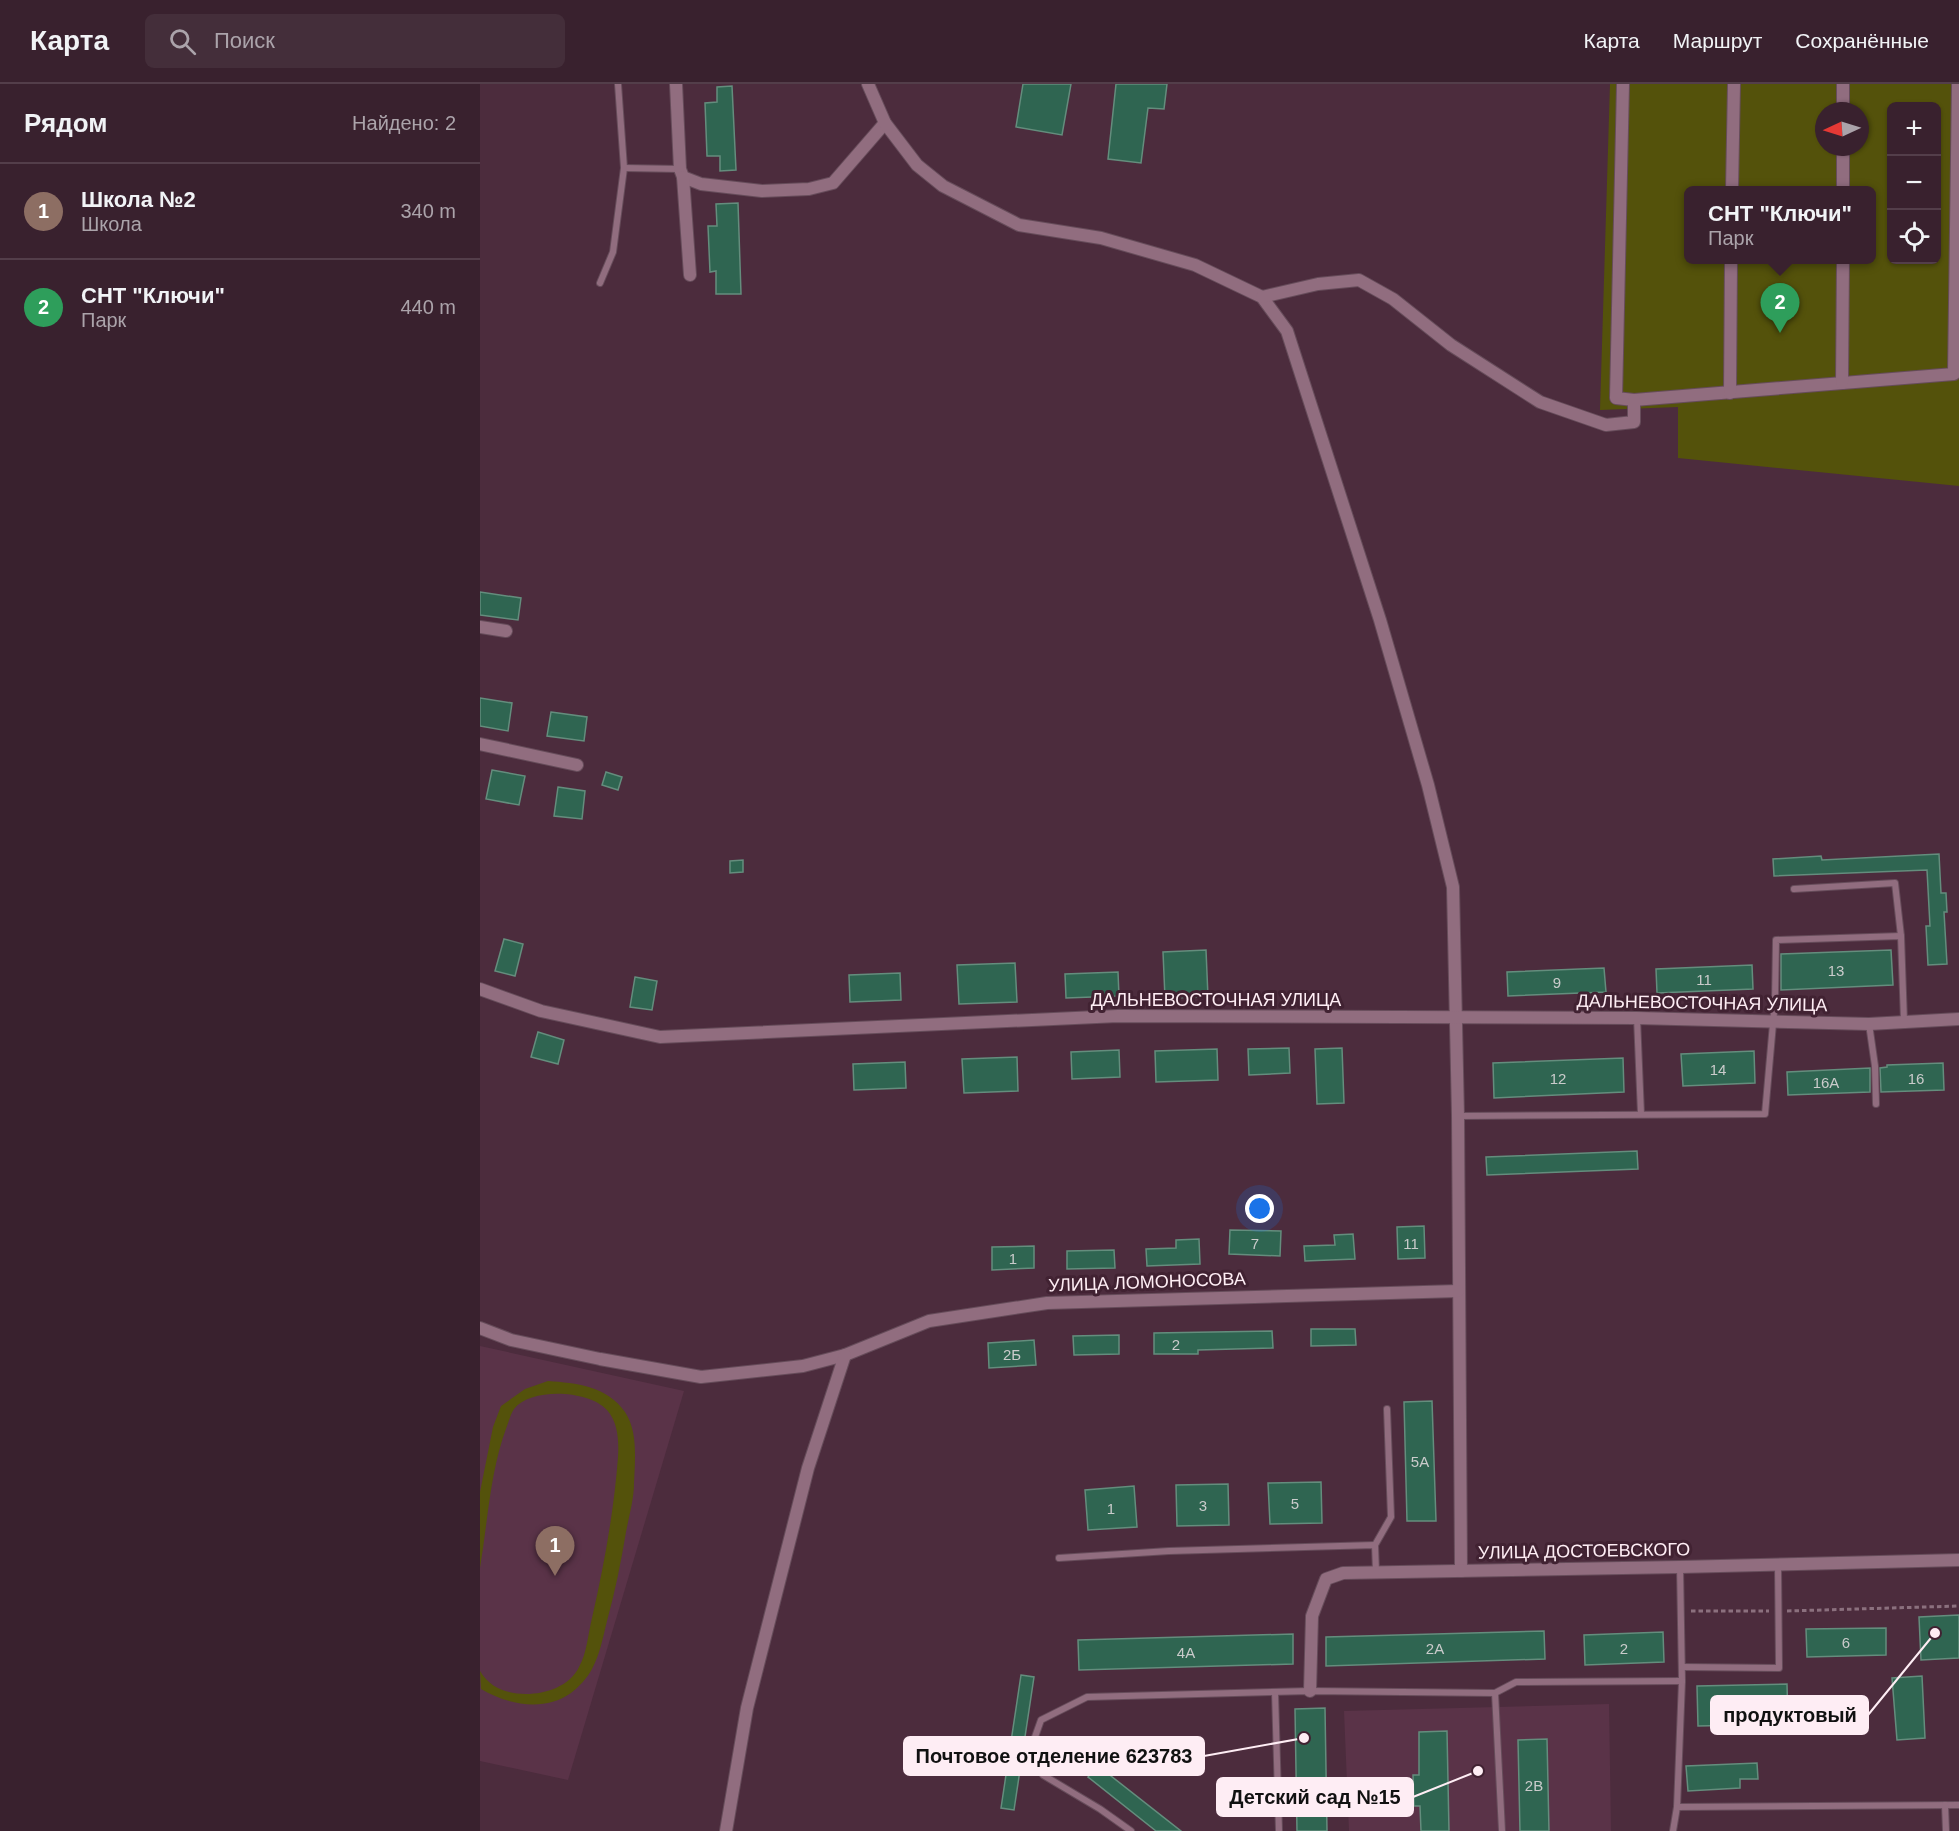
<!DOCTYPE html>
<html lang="ru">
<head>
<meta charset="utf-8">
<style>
	:root { --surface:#39212e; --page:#442e3a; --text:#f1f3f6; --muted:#aba3aa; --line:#533e4a; --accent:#95b2f1 }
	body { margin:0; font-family:Arial,sans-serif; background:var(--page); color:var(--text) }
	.controls { position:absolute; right:18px; top:18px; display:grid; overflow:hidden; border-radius:9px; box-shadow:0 2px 4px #0004 }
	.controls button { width:54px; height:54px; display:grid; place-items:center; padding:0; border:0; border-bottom:2px solid var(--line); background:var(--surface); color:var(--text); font:30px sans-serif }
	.compass { position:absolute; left:1335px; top:18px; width:54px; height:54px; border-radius:50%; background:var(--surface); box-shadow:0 2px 4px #0004; rotate:266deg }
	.you { position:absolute; left:780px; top:1125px; width:21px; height:21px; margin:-15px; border:4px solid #fff; border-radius:50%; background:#1a73e8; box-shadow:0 0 0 9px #1a73e833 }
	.badge { display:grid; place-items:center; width:39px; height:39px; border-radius:50%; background:var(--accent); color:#fff; font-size:20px; font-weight:700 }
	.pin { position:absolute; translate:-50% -50px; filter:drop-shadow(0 2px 3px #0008) }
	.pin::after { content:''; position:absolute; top:32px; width:21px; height:18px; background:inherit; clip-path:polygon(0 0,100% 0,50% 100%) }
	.popup { position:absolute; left:1204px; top:102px; width:192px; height:78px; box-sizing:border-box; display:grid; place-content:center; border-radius:9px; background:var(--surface); filter:drop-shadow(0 2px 4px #0005); font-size:20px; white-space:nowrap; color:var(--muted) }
	.popup b { font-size:22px; color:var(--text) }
	.popup::after { content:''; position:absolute; left:50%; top:100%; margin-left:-12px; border:12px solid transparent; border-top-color:var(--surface) }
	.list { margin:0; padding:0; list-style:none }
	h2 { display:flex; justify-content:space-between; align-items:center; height:78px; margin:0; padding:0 24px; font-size:26px }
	h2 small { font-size:20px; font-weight:400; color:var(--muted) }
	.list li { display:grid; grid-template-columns:39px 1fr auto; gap:18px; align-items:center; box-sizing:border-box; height:96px; padding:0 24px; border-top:2px solid var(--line) }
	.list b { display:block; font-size:22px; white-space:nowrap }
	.list p { margin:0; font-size:20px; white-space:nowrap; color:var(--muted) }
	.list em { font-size:20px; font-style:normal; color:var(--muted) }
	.icon { flex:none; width:33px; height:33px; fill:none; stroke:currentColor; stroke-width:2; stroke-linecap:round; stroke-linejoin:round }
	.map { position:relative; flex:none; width:1479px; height:1747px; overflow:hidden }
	header { display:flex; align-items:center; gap:36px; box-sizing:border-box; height:84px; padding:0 30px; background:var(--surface); border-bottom:2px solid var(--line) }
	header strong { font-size:28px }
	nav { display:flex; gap:33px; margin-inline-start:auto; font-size:21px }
	.search { width:420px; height:54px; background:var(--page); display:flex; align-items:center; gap:15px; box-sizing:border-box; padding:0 21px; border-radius:9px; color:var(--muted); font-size:22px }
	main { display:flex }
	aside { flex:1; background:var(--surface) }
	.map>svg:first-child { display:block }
	.built { fill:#5a3348 }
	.green { fill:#54520b; fill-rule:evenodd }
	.building { fill:#2f6551; stroke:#648d7d; stroke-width:1.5 }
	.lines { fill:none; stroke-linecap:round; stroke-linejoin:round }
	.service-casing { stroke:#664c5a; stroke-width:8 }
	.minor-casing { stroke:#664c5a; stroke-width:14 }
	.path { stroke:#8b707e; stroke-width:3; stroke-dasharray:4.5 3; stroke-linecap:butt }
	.service { stroke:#916d7f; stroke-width:6 }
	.minor { stroke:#916d7f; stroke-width:12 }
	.labels { text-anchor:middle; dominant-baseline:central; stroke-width:6; stroke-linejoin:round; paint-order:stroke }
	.number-label { font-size:15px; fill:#cacbcb }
	.street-label { font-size:18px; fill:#feedf4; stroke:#412232 }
	.leader { fill:none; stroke:#feedf4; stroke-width:2 }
	.callout-dot { fill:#feedf4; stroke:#412232; stroke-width:2 }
	.callout { fill:#feedf4; stroke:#feedf4; stroke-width:2 }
	.callout-label { font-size:20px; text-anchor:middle; font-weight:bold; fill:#111 }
</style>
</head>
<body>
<header>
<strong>Карта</strong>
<div class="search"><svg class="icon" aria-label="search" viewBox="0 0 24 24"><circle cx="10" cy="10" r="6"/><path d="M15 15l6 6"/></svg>Поиск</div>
<nav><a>Карта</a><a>Маршрут</a><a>Сохранённые</a></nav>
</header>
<main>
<aside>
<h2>Рядом<small>Найдено: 2</small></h2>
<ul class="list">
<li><span class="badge" style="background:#8d6e63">1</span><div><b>Школа №2</b><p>Школа</p></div><em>340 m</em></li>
<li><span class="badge" style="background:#2e9e5b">2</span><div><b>СНТ &quot;Ключи&quot;</b><p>Парк</p></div><em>440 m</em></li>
</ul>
</aside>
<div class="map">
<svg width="1479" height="1747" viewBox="0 0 1479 1747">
	<rect width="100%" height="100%" fill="#4c2c3d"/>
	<!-- built -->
	<g class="built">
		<path d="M 0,1262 L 204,1307 L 88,1696 L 0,1677 Z"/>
		<path d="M 1129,1620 L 1131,1747 L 869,1747 L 864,1627 Z"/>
	</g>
	<!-- green -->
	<g class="green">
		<path d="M 1130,0 L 1479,0 L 1479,402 L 1198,374 L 1198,323 L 1120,326 ZM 1412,22 L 1456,22 L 1456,176 L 1412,176 ZM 1344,27 L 1380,27 L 1380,63 L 1344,63 ZM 1208,106 L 1392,106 L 1392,176 L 1208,176 Z"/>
		<path d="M 68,1297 C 96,1299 127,1302 145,1328 C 158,1347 155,1376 154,1399 C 154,1415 149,1432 146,1448 C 141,1478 135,1508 127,1537 C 123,1553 120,1570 112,1585 C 108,1593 98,1604 91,1609 C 64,1628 28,1621 1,1605 L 0,1587 C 10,1604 27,1610 46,1610 C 66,1610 90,1602 99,1583 C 107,1569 108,1550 112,1534 C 124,1481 134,1427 138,1373 C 139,1357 138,1338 127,1326 C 109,1306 51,1303 34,1325 C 31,1329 29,1337 27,1342 C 10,1387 8,1436 0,1484 L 0,1408 L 13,1343 L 21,1322 L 45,1305 Z"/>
	</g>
	<!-- building -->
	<g class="building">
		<path d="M 543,0 L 591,0 L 582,51 L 536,43 Z"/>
		<path d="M 636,0 L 687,0 L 684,25 L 668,24 L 661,79 L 628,75 Z"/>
		<path d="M 252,2 L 256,86 L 240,87 L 240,72 L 227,72 L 225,19 L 237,18 L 237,3 Z"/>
		<path d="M 258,119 L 261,210 L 236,210 L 236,187 L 230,188 L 228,142 L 237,142 L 236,120 Z"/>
		<path d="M 0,508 L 41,514 L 38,536 L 0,531 Z"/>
		<path d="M 0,614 L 32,619 L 28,647 L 0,642 Z"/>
		<path d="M 71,628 L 107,633 L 104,657 L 67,652 Z"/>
		<path d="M 12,686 L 45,692 L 39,721 L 6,715 Z"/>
		<path d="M 126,688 L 142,693 L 138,706 L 122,701 Z"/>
		<path d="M 78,703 L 105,707 L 102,735 L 74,732 Z"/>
		<path d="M 1459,770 L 1461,809 L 1466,809 L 1467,828 L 1464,828 L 1467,880 L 1448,881 L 1446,842 L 1450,842 L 1447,786 L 1294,792 L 1293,775 L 1341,772 L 1342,776 Z"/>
		<path d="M 263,776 L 263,788 L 250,789 L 250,777 Z"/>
		<path d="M 24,855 L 43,860 L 35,892 L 15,887 Z"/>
		<path d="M 726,866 L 728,913 L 685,914 L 683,868 Z"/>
		<path d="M 1411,866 L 1413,901 L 1301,906 L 1301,870 Z"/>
		<path d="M 535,879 L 537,918 L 479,920 L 477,881 Z"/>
		<path d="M 1272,881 L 1273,905 L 1177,909 L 1176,885 Z"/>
		<path d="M 1124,884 L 1126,908 L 1028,912 L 1027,888 Z"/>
		<path d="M 638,888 L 639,912 L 586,914 L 585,890 Z"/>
		<path d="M 420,889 L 421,916 L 370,918 L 369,891 Z"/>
		<path d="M 155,893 L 177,897 L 172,926 L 150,923 Z"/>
		<path d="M 58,948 L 84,956 L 78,980 L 51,973 Z"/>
		<path d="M 809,964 L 810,989 L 769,991 L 768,965 Z"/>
		<path d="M 862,964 L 864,1019 L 837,1020 L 835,965 Z"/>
		<path d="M 737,965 L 738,996 L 676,998 L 675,967 Z"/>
		<path d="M 639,966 L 640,993 L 592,995 L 591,968 Z"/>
		<path d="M 1274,967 L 1275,999 L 1203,1002 L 1201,970 Z"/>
		<path d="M 537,973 L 538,1007 L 484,1009 L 482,975 Z"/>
		<path d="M 1143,974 L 1144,1008 L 1014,1014 L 1013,979 Z"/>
		<path d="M 425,978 L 426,1004 L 374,1006 L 373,980 Z"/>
		<path d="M 1463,979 L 1464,1006 L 1401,1008 L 1400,984 L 1407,983 L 1407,981 Z"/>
		<path d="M 1390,984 L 1390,1008 L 1308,1011 L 1307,988 Z"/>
		<path d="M 1157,1067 L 1158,1085 L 1007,1091 L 1006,1073 Z"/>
		<path d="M 944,1142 L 945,1174 L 918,1175 L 917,1143 Z"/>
		<path d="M 750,1146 L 801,1147 L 800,1172 L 749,1170 Z"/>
		<path d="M 873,1150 L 875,1175 L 825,1177 L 824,1162 L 855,1161 L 854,1151 Z"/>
		<path d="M 719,1155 L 720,1180 L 667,1182 L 666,1165 L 696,1164 L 696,1156 Z"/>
		<path d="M 554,1162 L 554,1184 L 512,1186 L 512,1163 Z"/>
		<path d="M 634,1166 L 635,1184 L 587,1185 L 587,1167 Z"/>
		<path d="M 831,1245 L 875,1245 L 876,1261 L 831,1262 Z"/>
		<path d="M 792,1247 L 793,1264 L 718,1266 L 718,1270 L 674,1270 L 674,1249 Z"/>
		<path d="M 639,1251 L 639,1270 L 594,1271 L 593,1252 Z"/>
		<path d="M 554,1256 L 556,1281 L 509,1284 L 508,1259 Z"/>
		<path d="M 952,1317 L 956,1437 L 927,1437 L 924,1318 Z"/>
		<path d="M 841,1398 L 842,1439 L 790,1440 L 788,1399 Z"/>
		<path d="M 748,1400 L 749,1441 L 697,1442 L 696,1401 Z"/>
		<path d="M 654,1402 L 657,1443 L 608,1446 L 605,1406 Z"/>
		<path d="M 1479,1531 L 1479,1574 L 1441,1576 L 1439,1533 Z"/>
		<path d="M 1406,1544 L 1406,1571 L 1327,1573 L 1326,1545 Z"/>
		<path d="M 1064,1547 L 1065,1575 L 846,1582 L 846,1553 Z"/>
		<path d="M 1183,1548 L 1184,1578 L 1105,1581 L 1104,1551 Z"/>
		<path d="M 813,1550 L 813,1580 L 599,1586 L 598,1556 Z"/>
		<path d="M 541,1591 L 554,1593 L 534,1726 L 521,1724 Z"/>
		<path d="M 1442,1592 L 1445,1654 L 1417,1656 L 1412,1594 Z"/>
		<path d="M 1307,1600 L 1308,1640 L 1218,1642 L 1217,1602 Z"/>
		<path d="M 845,1624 L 847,1747 L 817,1747 L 815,1625 Z"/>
		<path d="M 967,1647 L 969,1747 L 941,1747 L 940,1722 L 934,1722 L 933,1691 L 939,1691 L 939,1648 Z"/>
		<path d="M 1067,1655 L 1069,1747 L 1040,1747 L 1038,1656 Z"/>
		<path d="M 1277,1679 L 1278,1695 L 1260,1695 L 1260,1704 L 1208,1707 L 1206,1682 Z"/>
		<path d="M 617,1681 L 701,1747 L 676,1747 L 608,1693 Z"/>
	</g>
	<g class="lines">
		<!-- service casing -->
		<g class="service-casing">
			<g id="service">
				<path d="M 144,84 L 200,85"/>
				<path d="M 120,199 L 133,168 L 144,84 L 138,0"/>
				<path d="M 1314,805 L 1415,799 L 1421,852"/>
				<path d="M 1157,934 L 1161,1030"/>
				<path d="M 1389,940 L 1395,982 L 1396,1020"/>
				<path d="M 978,1032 L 1285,1030 L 1295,917 L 1296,856 L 1421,852 L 1424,937"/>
				<path d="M 895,1461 L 911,1433 L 907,1325"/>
				<path d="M 579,1474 L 689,1467 L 895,1461 L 896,1488"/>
				<path d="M 1200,1483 L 1202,1597 L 1197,1723 L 1479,1721"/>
				<path d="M 1202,1583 L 1299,1584 L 1298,1480"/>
				<path d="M 795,1608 L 799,1747"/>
				<path d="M 1015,1609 L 1022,1747"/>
				<path d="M 1465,1721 L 1466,1747"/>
				<path d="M 651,1747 L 620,1725 L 563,1691 L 550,1667 L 561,1636 L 607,1613 L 830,1607 L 1015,1609 L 1036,1598 L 1202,1597"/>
				<path d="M 1193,1747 L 1197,1723"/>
			</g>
		</g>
		<!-- minor casing -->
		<g class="minor-casing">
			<g id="minor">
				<path d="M 196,0 L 200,85 L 203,93 L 221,100 L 282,107 L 329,105 L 353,99 L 405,39"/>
				<path d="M 388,0 L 405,39 L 437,81 L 463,102 L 539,141 L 621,154 L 715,181 L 782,213 L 807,247 L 900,536 L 948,701 L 973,803 L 978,1032 L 981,1487"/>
				<path d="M 1143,0 L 1136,314 L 1154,316 L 1474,290 L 1478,0"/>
				<path d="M 1363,27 L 1363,0"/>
				<path d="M 203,93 L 210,191"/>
				<path d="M 1252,106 L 1254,0"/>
				<path d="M 1363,106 L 1363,63"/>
				<path d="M 782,213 L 838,200 L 879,196 L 913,215 L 971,261 L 1060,318 L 1126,341 L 1154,338 L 1154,316"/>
				<path d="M 1362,299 L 1363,176"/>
				<path d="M 1250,309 L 1251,176"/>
				<path d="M 0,543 L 26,547"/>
				<path d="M 0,660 L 97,681"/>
				<path d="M 0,905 L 61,927 L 180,953 L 638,932 L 1157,934 L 1389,940 L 1479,935"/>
				<path d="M 0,1244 L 31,1256 L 120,1275 L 221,1293 L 323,1282 L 365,1271 L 449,1237 L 567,1219 L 978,1207"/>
				<path d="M 830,1607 L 832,1532 L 846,1495 L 863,1489 L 1200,1483 L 1479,1476"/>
				<path d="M 246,1747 L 267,1624 L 328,1384 L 365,1271"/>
			</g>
		</g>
		<!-- path -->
		<g class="path">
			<path d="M 1211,1527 L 1289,1527"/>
			<path d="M 1307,1527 L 1479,1522"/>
		</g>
		<!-- service -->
		<use href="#service" class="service"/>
		<!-- minor -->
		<use href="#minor" class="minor"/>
	</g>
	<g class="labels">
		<!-- number labels -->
		<g class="number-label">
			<text x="1356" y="886">13</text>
			<text x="1224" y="895">11</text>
			<text x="1077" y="898">9</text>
			<text x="1238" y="985">14</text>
			<text x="1078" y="994">12</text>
			<text x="1436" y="994">16</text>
			<text x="1346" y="998">16А</text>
			<text x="775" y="1159">7</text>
			<text x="931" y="1159">11</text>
			<text x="533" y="1174">1</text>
			<text x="696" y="1260">2</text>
			<text x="532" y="1270">2Б</text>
			<text x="940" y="1377">5А</text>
			<text x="815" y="1419">5</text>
			<text x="723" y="1421">3</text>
			<text x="631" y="1424">1</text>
			<text x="1366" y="1558">6</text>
			<text x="955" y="1564">2А</text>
			<text x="1144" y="1564">2</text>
			<text x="706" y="1568">4А</text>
			<text x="1054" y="1701">2В</text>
		</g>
		<!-- street labels -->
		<g class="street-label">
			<text x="736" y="916">ДАЛЬНЕВОСТОЧНАЯ УЛИЦА</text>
			<text transform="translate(1222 919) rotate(1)">ДАЛЬНЕВОСТОЧНАЯ УЛИЦА</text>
			<text transform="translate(667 1198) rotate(-2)">УЛИЦА ЛОМОНОСОВА</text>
			<text transform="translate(1104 1467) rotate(-1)">УЛИЦА ДОСТОЕВСКОГО</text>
		</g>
	</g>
	<!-- callouts -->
	<path class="leader" d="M1455 1549L1388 1631M824 1654L724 1672M998 1687L933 1713"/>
	<g class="callout-dot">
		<circle cx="1455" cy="1549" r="6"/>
		<circle cx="824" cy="1654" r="6"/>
		<circle cx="998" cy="1687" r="6"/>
	</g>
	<g class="callout">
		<rect x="1231" y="1612" width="157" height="38" rx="6"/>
		<rect x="424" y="1653" width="300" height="38" rx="6"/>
		<rect x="737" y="1694" width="196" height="38" rx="6"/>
	</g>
	<g class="callout-label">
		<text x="1310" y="1638">продуктовый</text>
		<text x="574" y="1679">Почтовое отделение 623783</text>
		<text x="835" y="1720">Детский сад №15</text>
	</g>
</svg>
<div class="controls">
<button>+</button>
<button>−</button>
<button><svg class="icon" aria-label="locate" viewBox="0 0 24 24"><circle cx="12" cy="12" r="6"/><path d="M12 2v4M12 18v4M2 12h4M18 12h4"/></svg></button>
</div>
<svg class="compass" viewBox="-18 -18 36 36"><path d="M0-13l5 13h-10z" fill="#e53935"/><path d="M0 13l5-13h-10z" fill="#aba3aa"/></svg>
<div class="you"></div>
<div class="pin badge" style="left:75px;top:1492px;background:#8d6e63">1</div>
<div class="pin badge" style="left:1300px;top:249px;background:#2e9e5b">2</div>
<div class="popup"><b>СНТ &quot;Ключи&quot;</b>Парк</div>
</div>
</main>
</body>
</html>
